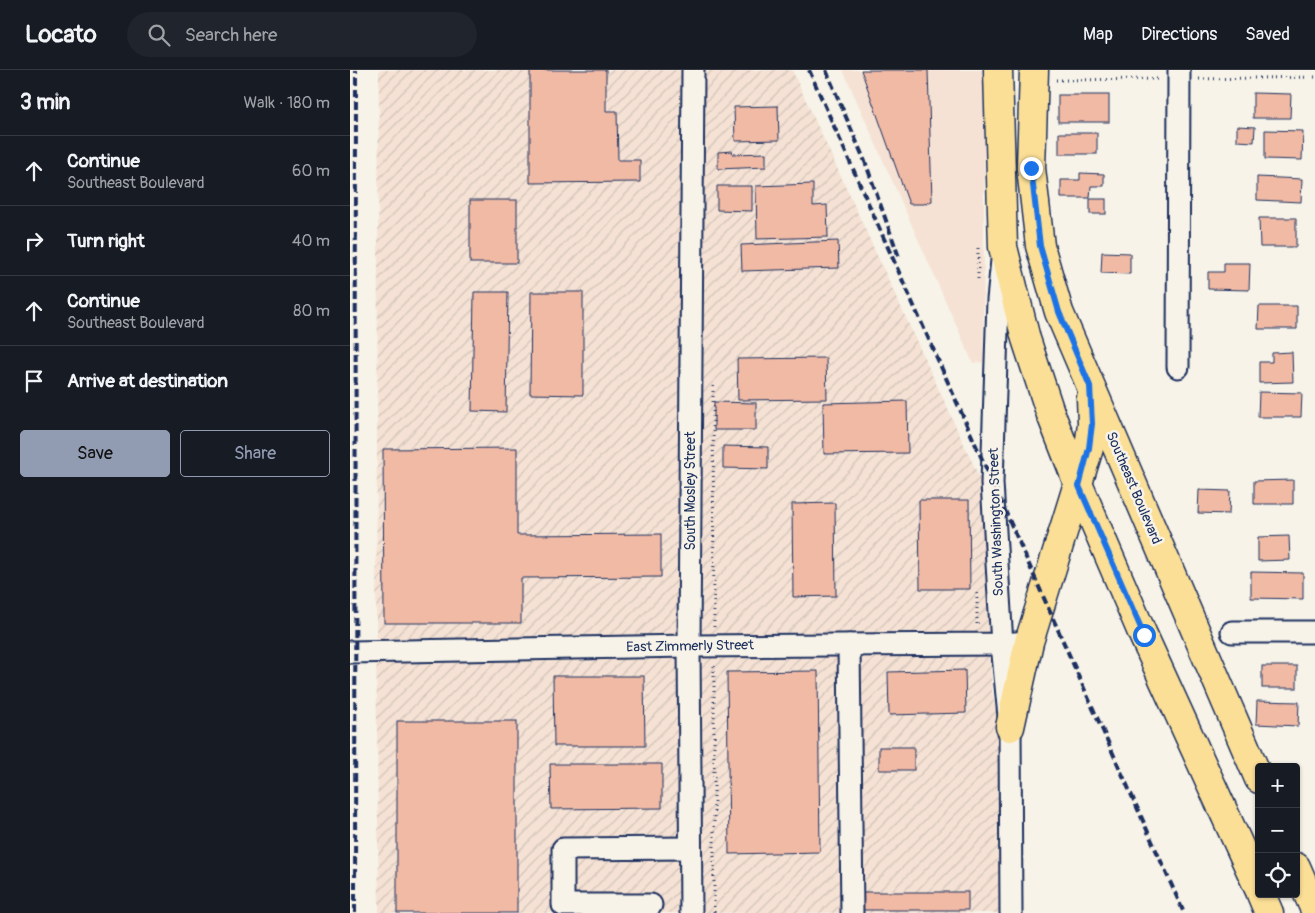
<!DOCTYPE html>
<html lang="en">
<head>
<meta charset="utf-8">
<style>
	:root { --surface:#171b24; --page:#20242c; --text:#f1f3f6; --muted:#9ea1a6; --line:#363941; --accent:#919bb2 }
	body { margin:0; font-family:Pangolin,sans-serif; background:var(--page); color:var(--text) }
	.controls { position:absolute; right:15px; bottom:15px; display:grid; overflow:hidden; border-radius:5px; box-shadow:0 1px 4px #0004 }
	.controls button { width:45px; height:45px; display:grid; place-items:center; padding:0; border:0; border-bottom:1px solid var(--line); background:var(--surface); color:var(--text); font:25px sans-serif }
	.stop { position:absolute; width:15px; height:15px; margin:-11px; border:4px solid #1a73e8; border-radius:50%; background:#fff }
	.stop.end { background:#1a73e8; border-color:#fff; box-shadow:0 1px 5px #0008 }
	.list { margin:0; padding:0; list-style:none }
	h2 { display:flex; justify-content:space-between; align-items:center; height:65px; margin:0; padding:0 20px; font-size:21px }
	h2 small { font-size:16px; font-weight:400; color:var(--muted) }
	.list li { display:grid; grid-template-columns:32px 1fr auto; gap:15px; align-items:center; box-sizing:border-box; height:70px; padding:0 20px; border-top:1px solid var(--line) }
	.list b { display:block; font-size:19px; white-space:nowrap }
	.list p { margin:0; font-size:16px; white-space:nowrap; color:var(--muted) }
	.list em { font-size:16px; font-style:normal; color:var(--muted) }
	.actions { display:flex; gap:10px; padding:15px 20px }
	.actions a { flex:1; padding:11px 0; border:1px solid var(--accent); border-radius:5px; text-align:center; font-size:18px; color:var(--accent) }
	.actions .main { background:var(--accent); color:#111 }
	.icon { flex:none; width:28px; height:28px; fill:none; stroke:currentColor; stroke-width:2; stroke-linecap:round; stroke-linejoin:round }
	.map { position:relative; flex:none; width:965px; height:843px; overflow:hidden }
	header { display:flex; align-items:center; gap:30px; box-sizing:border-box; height:70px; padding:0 25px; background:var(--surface); border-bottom:1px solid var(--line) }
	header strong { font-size:24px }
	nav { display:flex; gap:28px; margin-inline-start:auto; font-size:18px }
	.search { width:350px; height:45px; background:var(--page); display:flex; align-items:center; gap:12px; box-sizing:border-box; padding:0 18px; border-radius:28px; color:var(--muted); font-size:19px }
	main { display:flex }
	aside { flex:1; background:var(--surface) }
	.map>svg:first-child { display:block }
	.built { fill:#f5e2d4 }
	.industrial { fill:url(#industrial-furrows) }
	.building { fill:#f1baa5; stroke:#1b2f5e }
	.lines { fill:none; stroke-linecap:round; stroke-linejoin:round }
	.minor-casing { stroke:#1b2f5e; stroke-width:25 }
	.major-casing { stroke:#1b2f5e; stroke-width:31 }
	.path { stroke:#1b2f5e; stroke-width:3; stroke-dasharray:1 4; stroke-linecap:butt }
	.minor { stroke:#f7f3e8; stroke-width:21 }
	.major { stroke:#fbdf96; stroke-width:28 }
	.rail { stroke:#1b2f5e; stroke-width:4; stroke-dasharray:8 4; stroke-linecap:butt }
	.route { stroke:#1a73e8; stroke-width:6 }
	.labels { text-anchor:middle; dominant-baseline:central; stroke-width:5; stroke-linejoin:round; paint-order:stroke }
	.street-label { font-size:14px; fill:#1b2f5e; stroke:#f7f3e8 }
</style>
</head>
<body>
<header>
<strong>Locato</strong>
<div class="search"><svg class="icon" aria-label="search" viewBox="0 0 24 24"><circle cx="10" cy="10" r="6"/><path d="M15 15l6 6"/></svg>Search here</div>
<nav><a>Map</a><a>Directions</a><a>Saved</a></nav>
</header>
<main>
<aside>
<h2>3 min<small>Walk · 180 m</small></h2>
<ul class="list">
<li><svg class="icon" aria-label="ahead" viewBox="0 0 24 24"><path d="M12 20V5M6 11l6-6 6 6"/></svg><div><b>Continue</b><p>Southeast Boulevard</p></div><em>60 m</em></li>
<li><svg class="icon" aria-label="right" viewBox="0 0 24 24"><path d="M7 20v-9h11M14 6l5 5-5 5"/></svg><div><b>Turn right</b></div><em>40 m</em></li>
<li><svg class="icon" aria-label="ahead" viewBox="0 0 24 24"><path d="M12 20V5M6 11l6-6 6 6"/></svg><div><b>Continue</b><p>Southeast Boulevard</p></div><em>80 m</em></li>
<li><svg class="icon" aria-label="arrive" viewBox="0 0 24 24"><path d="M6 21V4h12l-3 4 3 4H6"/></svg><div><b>Arrive at destination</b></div></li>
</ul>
<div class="actions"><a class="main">Save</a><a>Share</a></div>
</aside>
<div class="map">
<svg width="965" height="843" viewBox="0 0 965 843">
	<defs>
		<pattern id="industrial-furrows" width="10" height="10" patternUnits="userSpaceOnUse" patternTransform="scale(1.25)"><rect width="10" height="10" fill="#f5e2d4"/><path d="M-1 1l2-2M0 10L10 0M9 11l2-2" fill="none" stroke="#d1c2b8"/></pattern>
	</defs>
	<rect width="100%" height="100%" fill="#f7f3e8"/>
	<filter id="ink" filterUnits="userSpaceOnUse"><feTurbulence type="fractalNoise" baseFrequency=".02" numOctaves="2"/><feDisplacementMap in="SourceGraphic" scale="10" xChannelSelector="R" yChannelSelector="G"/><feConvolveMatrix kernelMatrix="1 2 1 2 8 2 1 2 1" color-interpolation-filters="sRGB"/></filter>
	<g filter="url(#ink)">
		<!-- built -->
		<path class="built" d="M 493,0 L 635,0 L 633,292 L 623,293 Z"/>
		<!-- industrial -->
		<path class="industrial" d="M 29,0 L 442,0 L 630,409 L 634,450 L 634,475 L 642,621 L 650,658 L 649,843 L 29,843 L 26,565 Z"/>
		<!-- building -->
		<g class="building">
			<path d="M 180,0 L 256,0 L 256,41 L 267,41 L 268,90 L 290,90 L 290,112 L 180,113 Z"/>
			<path d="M 511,0 L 578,0 L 582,131 L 574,134 L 559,134 Z"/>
			<path d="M 903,23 L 941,24 L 940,48 L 903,48 Z"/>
			<rect x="708" y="25" width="51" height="27"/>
			<path d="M 428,36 L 429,70 L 385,71 L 384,37 Z"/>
			<path d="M 887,56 L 905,57 L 904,72 L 887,71 Z"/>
			<path d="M 915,60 L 953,61 L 952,90 L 915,89 Z"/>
			<rect x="709" y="63" width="38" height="21"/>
			<path d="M 382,81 L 383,84 L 416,83 L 416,97 L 368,99 L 368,82 Z"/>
			<path d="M 730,103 L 754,104 L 754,116 L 741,116 L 740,128 L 711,128 L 711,110 L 730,110 Z"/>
			<path d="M 907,107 L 952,109 L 951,132 L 907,130 Z"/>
			<path d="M 463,114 L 463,136 L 477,135 L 478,167 L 407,169 L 406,116 Z"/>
			<path d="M 367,116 L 402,116 L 402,141 L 367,140 Z"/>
			<rect x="740" y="129" width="16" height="15"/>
			<rect x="120" y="130" width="47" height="63"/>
			<path d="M 909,148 L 946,148 L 946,177 L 910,177 Z"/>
			<path d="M 488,171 L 489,198 L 392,201 L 391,175 Z"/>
			<path d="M 752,182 L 780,183 L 780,204 L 751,203 Z"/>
			<path d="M 874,193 L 900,193 L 899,220 L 858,219 L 858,202 L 874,202 Z"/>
			<path d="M 124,222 L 158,222 L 156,342 L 122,341 Z"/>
			<path d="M 181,222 L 233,222 L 233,325 L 180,324 Z"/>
			<path d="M 909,236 L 947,236 L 947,259 L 908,259 Z"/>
			<path d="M 942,282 L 943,312 L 909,313 L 909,292 L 922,292 L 922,283 Z"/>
			<path d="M 476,288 L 477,329 L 388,330 L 387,289 Z"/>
			<path d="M 909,322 L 952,323 L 951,347 L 908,347 Z"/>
			<path d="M 557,331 L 558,383 L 474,384 L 473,333 Z"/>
			<path d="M 364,332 L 406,333 L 406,360 L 364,360 Z"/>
			<path d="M 373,376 L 418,377 L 418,399 L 373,398 Z"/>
			<path d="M 167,378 L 167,465 L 311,464 L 311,507 L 171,508 L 171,553 L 34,553 L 33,379 Z"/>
			<path d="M 943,410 L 943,434 L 904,434 L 904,411 Z"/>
			<path d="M 849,420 L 880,421 L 879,444 L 848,443 Z"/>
			<path d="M 569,430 L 619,430 L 620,519 L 570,519 Z"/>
			<path d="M 485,433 L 486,526 L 443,527 L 442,434 Z"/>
			<path d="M 939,466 L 940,490 L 908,491 L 908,467 Z"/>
			<path d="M 901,502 L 953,503 L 953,529 L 901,528 Z"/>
			<rect x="912" y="596" width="35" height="22"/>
			<path d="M 615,600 L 616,643 L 539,645 L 538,602 Z"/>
			<path d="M 468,601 L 470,782 L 379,784 L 377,602 Z"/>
			<path d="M 203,606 L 294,606 L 295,676 L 204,676 Z"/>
			<path d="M 907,631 L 949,632 L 948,656 L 906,654 Z"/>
			<rect x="47" y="651" width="120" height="192"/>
			<rect x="529" y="677" width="35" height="23"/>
			<path d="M 200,694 L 312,694 L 312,738 L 201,739 Z"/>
			<rect x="512" y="822" width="106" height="18"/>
		</g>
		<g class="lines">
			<!-- minor casing -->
			<g class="minor-casing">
				<g id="minor">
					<path d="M 652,190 L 648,230 L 642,413 L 652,574 L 660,657 L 661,843"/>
					<path d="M 828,297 L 829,0"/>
					<path d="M 882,562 L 965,562"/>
					<path d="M 499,575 L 502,843"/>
					<path d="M 0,582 L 339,576 L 652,574 L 679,572"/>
					<path d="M 301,835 L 213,835 L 213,779 L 340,778"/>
					<path d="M 341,843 L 339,576 L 343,0"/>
				</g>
			</g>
			<!-- major casing -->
			<g class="major-casing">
				<g id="major">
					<path d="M 648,0 L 653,177 L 676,269 L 700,342 L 729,416 L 793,565 L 909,819"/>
					<path d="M 684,0 L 681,98 L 690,176 L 709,242 L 909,709"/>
					<path d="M 660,657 L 679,572 L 739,378 L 742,354 L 741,328"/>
					<path d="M 946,797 L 965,840"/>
					<path d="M 911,824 L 919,843"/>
				</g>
			</g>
			<!-- path -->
			<g class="path">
				<path d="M 849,9 L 965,7"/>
				<path d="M 706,10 L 810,9"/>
				<path d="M 628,209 L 628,178"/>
				<path d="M 363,316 L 364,557"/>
				<path d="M 627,554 L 627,523"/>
				<path d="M 364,596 L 364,843"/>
			</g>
			<!-- minor -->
			<use href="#minor" class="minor"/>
			<!-- major -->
			<use href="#major" class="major"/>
			<!-- rail -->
			<g class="rail">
				<path d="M 459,0 L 834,843"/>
				<path d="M 476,0 L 516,94 L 550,190"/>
				<path d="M 5,843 L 6,0"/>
			</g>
		</g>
	</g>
	<g class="lines" filter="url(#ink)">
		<!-- route -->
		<path class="route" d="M 681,98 L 690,176 L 709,242 L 740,316 L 742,354 L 739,378 L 729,416 L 794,565"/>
	</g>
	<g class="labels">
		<!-- street labels -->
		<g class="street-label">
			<text transform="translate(784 418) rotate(67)">Southeast Boulevard</text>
			<text transform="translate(340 421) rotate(-90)">South Mosley Street</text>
			<text transform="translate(646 452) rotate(-92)">South Washington Street</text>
			<text transform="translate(340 576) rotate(-1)">East Zimmerly Street</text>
		</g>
	</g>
</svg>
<div class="controls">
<button>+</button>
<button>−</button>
<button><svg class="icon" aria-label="locate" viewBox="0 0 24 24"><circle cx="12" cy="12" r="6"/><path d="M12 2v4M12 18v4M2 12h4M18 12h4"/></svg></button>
</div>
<div class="stop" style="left:794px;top:565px"></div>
<div class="stop end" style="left:681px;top:98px"></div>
</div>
</main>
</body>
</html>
